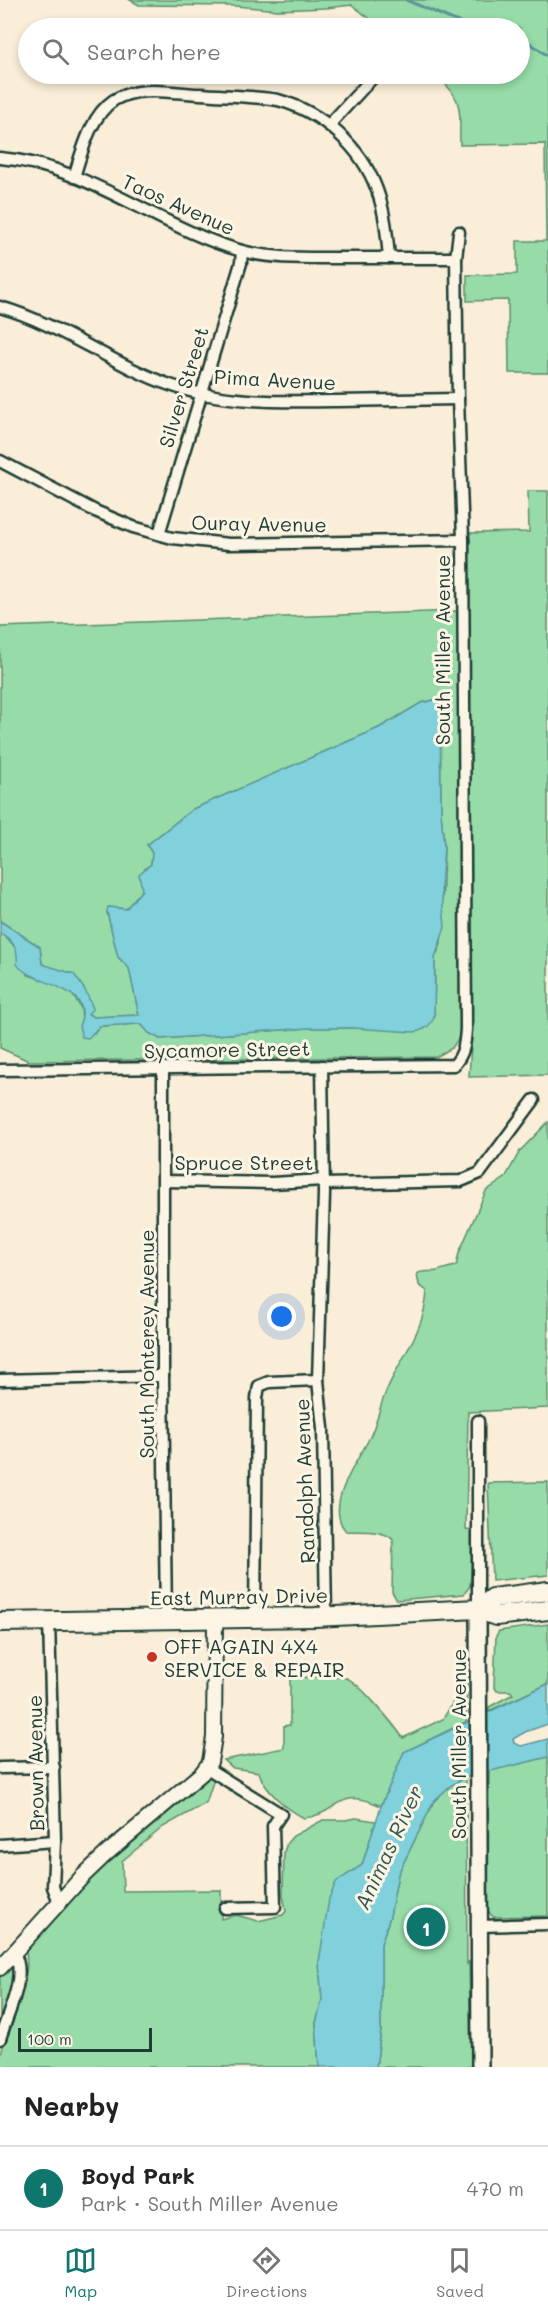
<!DOCTYPE html>
<html lang="en">
<head>
<meta charset="utf-8">
<style>
	:root { --surface:#fff; --page:#f6f6f6; --text:#222; --muted:#767676; --line:#e0e0e0; --accent:#0f766e }
	body { margin:0; font-family:Mali,sans-serif; background:var(--page); color:var(--text) }
	.scale { position:absolute; left:18px; bottom:15px; width:134px; box-sizing:border-box; padding-left:6px; border:3px solid #1f3d34; border-top:0; font-size:16px; line-height:21px; white-space:nowrap; color:#1f3d34; -webkit-text-stroke:4px #fcf5e5; paint-order:stroke }
	.you { position:absolute; left:282px; top:1317px; width:21px; height:21px; margin:-15px; border:4px solid #fff; border-radius:50%; background:#1a73e8; box-shadow:0 0 0 9px #1a73e833 }
	.badge { display:grid; place-items:center; width:39px; height:39px; border-radius:50%; background:var(--accent); color:#fff; font-size:20px; font-weight:700 }
	.pin { position:absolute; translate:-50% -50%; border:3px solid #fff; box-shadow:0 2px 6px #0006 }
	.list { margin:0; padding:0; list-style:none }
	h2 { display:flex; justify-content:space-between; align-items:center; height:78px; margin:0; padding:0 24px; font-size:26px }
	h2 small { font-size:20px; font-weight:400; color:var(--muted) }
	.list li { display:grid; grid-template-columns:39px 1fr auto; gap:18px; align-items:center; box-sizing:border-box; height:84px; padding:0 24px; border-top:2px solid var(--line) }
	.list b { display:block; font-size:22px; white-space:nowrap }
	.list p { margin:0; font-size:20px; white-space:nowrap; color:var(--muted) }
	.list em { font-size:20px; font-style:normal; color:var(--muted) }
	.icon { flex:none; width:33px; height:33px; fill:none; stroke:currentColor; stroke-width:2; stroke-linecap:round; stroke-linejoin:round }
	.map { position:relative; flex:none; width:548px; height:2067px; overflow:hidden }
	.search { position:absolute; background:var(--surface); box-shadow:0 3px 9px #0003; left:18px; right:18px; top:18px; height:66px; display:flex; align-items:center; gap:15px; box-sizing:border-box; padding:0 21px; border-radius:33px; color:var(--muted); font-size:22px }
	.sheet { height:162px; background:var(--surface) }
	nav { display:flex; justify-content:space-around; align-items:center; box-sizing:border-box; height:84px; border-top:2px solid var(--line); background:var(--surface); font-size:16px; color:var(--muted) }
	nav a { display:grid; justify-items:center; gap:3px }
	nav .on { color:var(--accent) }
	.map>svg:first-child { display:block }
	.green { fill:#97dca8; stroke:#5b8c6e; stroke-width:1.5 }
	.water { fill:#81d1dd; stroke:#5a9699; stroke-width:1.5 }
	.lines { fill:none; stroke-linecap:round; stroke-linejoin:round }
	.stream { stroke:#5a9699; stroke-width:3 }
	.minor-casing { stroke:#1f3d34; stroke-width:15 }
	.tertiary-casing { stroke:#1f3d34; stroke-width:18 }
	.secondary-casing { stroke:#1f3d34; stroke-width:20 }
	.trunk-casing { stroke:#1f3d34; stroke-width:22 }
	.minor { stroke:#fcf5e5; stroke-width:10 }
	.tertiary { stroke:#fcf5e5; stroke-width:14 }
	.secondary { stroke:#fcf5e5; stroke-width:15 }
	.trunk { stroke:#fcf5e5; stroke-width:18 }
	.poi-dot { fill:#c8321e; stroke:#fcf5e5; stroke-width:2 }
	.labels { text-anchor:middle; dominant-baseline:central; stroke-width:6; stroke-linejoin:round; paint-order:stroke }
	.street-label { font-size:20px; fill:#1f3d34; stroke:#fcf5e5 }
	.poi-label { font-size:20px; fill:#1f3d34; stroke:#fcf5e5; text-anchor:start }
	.water-label { font-size:21px; font-style:italic; fill:#335b56; stroke:#fcf5e5 }
</style>
</head>
<body>
<div class="map">
<svg width="548" height="2067" viewBox="0 0 548 2067">
	<rect width="100%" height="100%" fill="#faeed8"/>
	<filter id="ink" filterUnits="userSpaceOnUse"><feTurbulence type="fractalNoise" baseFrequency=".0167" numOctaves="2"/><feDisplacementMap in="SourceGraphic" scale="12" xChannelSelector="R" yChannelSelector="G"/><feConvolveMatrix kernelMatrix="1 2 1 2 8 2 1 2 1" color-interpolation-filters="sRGB"/></filter>
	<g filter="url(#ink)">
		<!-- green -->
		<g class="green">
			<path d="M 130,0 L 548,0 L 548,373 L 509,373 L 508,300 L 467,301 L 467,275 L 517,274 L 517,241 L 546,241 L 545,144 L 460,145 C 459,108 465,99 434,74 L 520,74 L 520,28 L 382,28 L 352,5 L 326,8 L 278,10 L 235,6 L 139,5 Z"/>
			<path d="M 528,491 L 548,491 L 548,1075 L 469,1077 L 472,1029 L 467,533 L 529,532 Z"/>
			<path d="M 458,611 L 460,1036 L 452,1048 L 436,1057 L 29,1061 L 0,1048 L 0,933 C 16,942 21,959 28,975 L 52,982 L 73,995 L 81,1008 L 82,1020 L 94,1033 L 100,1026 L 141,1024 L 149,1033 L 160,1039 L 309,1028 L 352,1028 L 434,1018 L 435,958 L 441,944 L 444,847 L 441,812 L 440,703 L 434,700 L 421,703 L 379,728 L 193,809 L 147,845 L 152,853 L 151,864 C 142,869 141,881 142,890 L 126,909 L 109,907 L 107,912 L 118,957 L 129,968 L 139,1015 L 94,1017 L 88,1014 L 89,1011 L 53,968 L 42,964 L 40,947 L 0,921 L 0,627 Z"/>
			<path d="M 548,1122 L 548,1408 L 468,1412 L 466,1530 L 474,1531 L 470,1586 L 464,1594 L 397,1600 L 392,1592 L 393,1540 C 385,1529 359,1532 346,1531 C 323,1506 358,1461 369,1439 C 377,1423 380,1404 388,1387 C 403,1355 425,1329 427,1291 L 419,1285 L 417,1274 C 424,1269 430,1273 437,1271 C 444,1269 449,1267 456,1266 L 459,1253 L 486,1191 L 505,1178 L 520,1151 Z"/>
			<path d="M 548,1482 L 548,1575 L 492,1581 L 488,1483 Z"/>
			<path d="M 548,1624 L 548,1684 L 489,1711 L 489,1707 L 513,1694 L 510,1691 L 497,1691 L 494,1686 L 496,1636 L 499,1631 Z"/>
			<path d="M 290,1677 C 306,1678 331,1675 346,1678 C 358,1681 395,1726 403,1738 L 443,1719 L 462,1687 L 467,1684 L 466,1722 L 404,1752 L 381,1806 C 337,1785 340,1814 304,1818 C 287,1809 264,1791 259,1772 L 233,1768 L 224,1760 L 284,1748 L 284,1726 L 290,1725 Z"/>
			<path d="M 548,1757 L 548,1916 L 493,1917 L 488,1911 L 489,1770 C 509,1768 528,1761 548,1757 Z"/>
			<path d="M 207,1776 L 214,1779 L 206,1803 L 163,1827 L 122,1861 L 123,1891 L 221,1890 L 221,1919 L 236,1915 L 258,1921 L 283,1915 L 286,1911 L 283,1895 L 284,1852 L 287,1843 L 293,1836 L 323,1820 L 345,1820 L 356,1818 L 376,1821 L 362,1865 L 350,1874 L 324,1937 L 319,1962 L 322,2000 L 316,2023 L 319,2067 L 0,2067 L 0,2056 L 25,1979 L 27,1966 L 26,1948 L 80,1884 Z"/>
			<path d="M 466,1777 L 467,1965 L 469,1961 L 471,2067 L 376,2067 L 381,2030 L 381,1944 L 390,1916 L 398,1874 L 434,1801 L 450,1786 Z"/>
			<path d="M 8,1968 L 15,1971 L 16,1979 L 0,2023 L 0,1977 Z"/>
		</g>
		<!-- water -->
		<g class="water">
			<path d="M 434,700 L 440,703 L 441,812 L 444,847 L 441,887 L 445,927 L 435,958 L 434,1018 C 429,1027 425,1030 414,1032 L 353,1028 L 309,1028 L 160,1039 L 149,1033 L 141,1024 L 100,1026 L 88,1038 L 82,1037 L 79,1026 C 98,985 29,985 17,964 C 19,950 13,940 0,933 L 0,921 L 40,947 L 42,964 L 74,974 L 85,990 L 93,1008 L 88,1014 L 94,1017 L 139,1015 L 129,968 L 118,957 L 107,912 L 108,907 L 126,909 L 142,890 L 139,874 L 151,864 L 152,853 L 147,845 L 193,809 L 379,728 L 421,703 Z"/>
			<path d="M 548,1684 L 548,1724 L 525,1732 L 513,1739 L 514,1743 L 521,1746 L 548,1739 L 548,1757 L 466,1777 L 450,1786 L 434,1801 L 398,1874 L 390,1916 L 381,1944 L 381,2030 L 376,2067 L 319,2067 L 316,2023 L 322,2000 L 319,1962 L 329,1899 L 336,1882 L 362,1865 L 381,1806 L 404,1752 Z"/>
		</g>
		<g class="lines">
			<!-- stream -->
			<g class="stream">
				<path d="M 406,0 L 472,28"/>
				<path d="M 520,40 L 530,43 L 548,56"/>
			</g>
			<!-- minor casing -->
			<g class="minor-casing">
				<g id="minor">
					<path d="M 329,125 L 376,74"/>
					<path d="M 0,158 C 88,165 158,228 242,251 C 272,259 306,258 337,258 C 377,258 416,258 456,258"/>
					<path d="M 74,177 C 82,152 90,116 114,100 C 138,85 173,93 200,94 C 226,96 252,96 278,100 C 322,112 361,146 377,190 C 385,212 387,235 389,258"/>
					<path d="M 0,307 C 60,324 111,364 170,385 C 222,403 280,402 334,401 C 375,400 416,400 458,399"/>
					<path d="M 0,461 L 95,511 L 133,527 L 172,538 L 229,544 L 463,540"/>
					<path d="M 159,534 L 241,263 L 242,251"/>
					<path d="M 322,1066 L 324,1194 L 318,1380 L 323,1428 L 326,1617"/>
					<path d="M 163,1068 L 163,1376 L 166,1619"/>
					<path d="M 0,1070 L 454,1065 C 464,1054 465,1044 466,1029 L 463,540 L 458,399 L 456,258 L 459,232"/>
					<path d="M 164,1181 L 272,1183 L 324,1180"/>
					<path d="M 324,1184 L 461,1181 L 480,1173 L 534,1100"/>
					<path d="M 0,1380 L 163,1376"/>
					<path d="M 478,1609 L 478,1421"/>
					<path d="M 255,1618 L 257,1398 L 259,1386 L 269,1382 L 318,1380"/>
					<path d="M 49,1621 L 55,1841 L 53,1887 L 59,1902"/>
					<path d="M 0,1768 L 54,1767"/>
					<path d="M 207,1768 L 281,1814 L 273,1826 L 275,1907 L 225,1908"/>
					<path d="M 0,1845 L 55,1841"/>
					<path d="M 479,1926 L 548,1924"/>
					<path d="M 0,2039 C 7,2014 28,1976 14,1953"/>
				</g>
			</g>
			<!-- tertiary casing -->
			<g class="tertiary-casing">
				<path id="tertiary" d="M 0,1968 L 83,1876 L 106,1854 L 202,1773 L 210,1762 L 214,1737 L 215,1619"/>
			</g>
			<!-- secondary casing -->
			<g class="secondary-casing">
				<path id="secondary" d="M 478,1609 L 480,2067"/>
			</g>
			<!-- trunk casing -->
			<g class="trunk-casing">
				<g id="trunk">
					<path d="M 478,1609 L 493,1598 L 548,1591"/>
					<path d="M 0,1622 L 315,1617 L 478,1609 L 496,1616 L 548,1610"/>
				</g>
			</g>
			<!-- minor -->
			<use href="#minor" class="minor"/>
			<!-- tertiary -->
			<use href="#tertiary" class="tertiary"/>
			<!-- secondary -->
			<use href="#secondary" class="secondary"/>
			<!-- trunk -->
			<use href="#trunk" class="trunk"/>
		</g>
	</g>
	<!-- markers -->
	<circle class="poi-dot" cx="152" cy="1657" r="6"/>
	<g class="labels">
		<!-- street labels -->
		<g class="street-label">
			<text transform="translate(179 204) rotate(24)">Taos Avenue</text>
			<text transform="translate(275 379) rotate(3)">Pima Avenue</text>
			<text transform="translate(183 387) rotate(-73)">Silver Street</text>
			<text transform="translate(259 523) rotate(1)">Ouray Avenue</text>
			<text transform="translate(442 650) rotate(-90)">South Miller Avenue</text>
			<text transform="translate(227 1049) rotate(-1)">Sycamore Street</text>
			<text x="244" y="1162">Spruce Street</text>
			<text transform="translate(146 1344) rotate(-90)">South Monterey Avenue</text>
			<text transform="translate(304 1481) rotate(-92)">Randolph Avenue</text>
			<text transform="translate(239 1596) rotate(-1)">East Murray Drive</text>
			<text transform="translate(458 1744) rotate(-90)">South Miller Avenue</text>
			<text transform="translate(35 1763) rotate(-91)">Brown Avenue</text>
		</g>
		<!-- poi labels -->
		<g class="poi-label">
			<text x="164" y="1646">OFF AGAIN 4X4<tspan x="164" dy="23">SERVICE &amp; REPAIR</tspan></text>
		</g>
		<!-- water labels -->
		<g class="water-label">
			<text transform="translate(388 1847) rotate(-65)">Animas River</text>
		</g>
	</g>
</svg>
<div class="scale">100 m</div>
<div class="you"></div>
<div class="pin badge" style="left:426px;top:1927px">1</div>
<div class="search"><svg class="icon" aria-label="search" viewBox="0 0 24 24"><circle cx="10" cy="10" r="6"/><path d="M15 15l6 6"/></svg>Search here</div>
</div>
<section class="sheet">
<h2>Nearby<small></small></h2>
<ul class="list">
<li><span class="badge">1</span><div><b>Boyd Park</b><p>Park · South Miller Avenue</p></div><em>470 m</em></li>
</ul>
</section>
<nav>
<a class="on"><svg class="icon" aria-label="map" viewBox="0 0 24 24"><path d="M3 6l6-2 6 2 6-2v14l-6 2-6-2-6 2zM9 4v14M15 6v14"/></svg>Map</a>
<a><svg class="icon" aria-label="directions" viewBox="0 0 24 24"><path d="M12 3l9 9-9 9-9-9zM9 14v-3h6M13 9l2 2-2 2"/></svg>Directions</a>
<a><svg class="icon" aria-label="saved" viewBox="0 0 24 24"><path d="M7 4h10v16l-5-4-5 4z"/></svg>Saved</a>
</nav>
</body>
</html>
